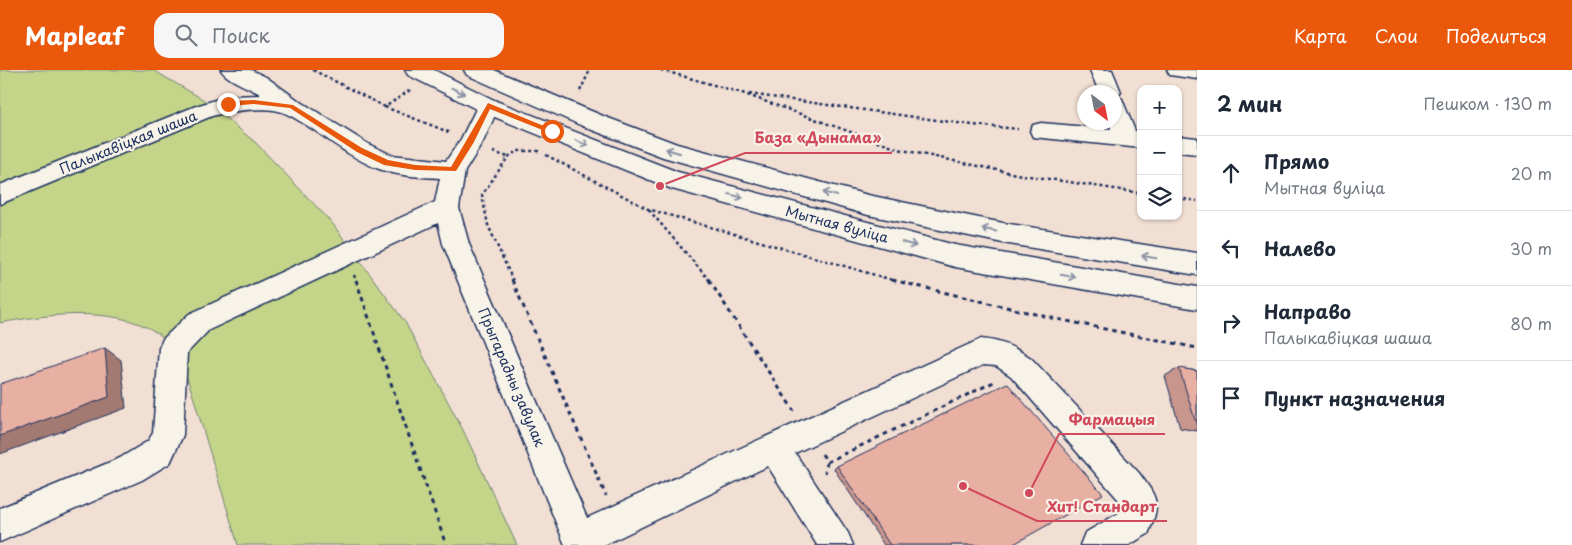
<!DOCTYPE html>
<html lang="ru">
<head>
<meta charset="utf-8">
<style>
	:root { --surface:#fff; --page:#f6f6f7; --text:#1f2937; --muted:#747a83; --line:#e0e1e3; --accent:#ea580c }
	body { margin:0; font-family:"Playpen Sans",sans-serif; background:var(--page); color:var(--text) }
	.controls { position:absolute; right:15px; top:15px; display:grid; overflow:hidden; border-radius:10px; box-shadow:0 1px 4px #0004 }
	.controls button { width:45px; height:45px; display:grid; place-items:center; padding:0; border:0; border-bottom:1px solid var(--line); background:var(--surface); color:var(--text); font:25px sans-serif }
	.compass { position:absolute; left:1077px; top:15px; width:45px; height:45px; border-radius:50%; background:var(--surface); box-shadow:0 1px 4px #0004; rotate:148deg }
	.stop { position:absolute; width:15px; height:15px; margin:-11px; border:4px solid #ea580c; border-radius:50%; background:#fff }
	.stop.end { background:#ea580c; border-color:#fff; box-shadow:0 1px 5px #0008 }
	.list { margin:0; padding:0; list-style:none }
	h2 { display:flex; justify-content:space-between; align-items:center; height:65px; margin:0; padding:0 20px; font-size:21px }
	h2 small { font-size:16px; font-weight:400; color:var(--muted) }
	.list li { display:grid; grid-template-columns:32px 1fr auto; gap:15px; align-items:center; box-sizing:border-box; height:75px; padding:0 20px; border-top:1px solid var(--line) }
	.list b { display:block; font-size:19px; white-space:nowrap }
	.list p { margin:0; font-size:16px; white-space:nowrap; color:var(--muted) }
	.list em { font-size:16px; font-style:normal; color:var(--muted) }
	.icon { flex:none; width:28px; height:28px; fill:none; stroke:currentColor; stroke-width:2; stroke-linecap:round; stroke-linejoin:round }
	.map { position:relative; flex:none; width:1197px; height:475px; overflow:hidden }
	header { display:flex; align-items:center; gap:30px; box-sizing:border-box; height:70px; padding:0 25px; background:var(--accent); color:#fff }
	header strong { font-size:24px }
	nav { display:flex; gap:28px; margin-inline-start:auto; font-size:18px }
	.search { width:350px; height:45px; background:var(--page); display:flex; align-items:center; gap:12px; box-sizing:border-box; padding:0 18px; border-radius:15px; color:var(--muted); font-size:19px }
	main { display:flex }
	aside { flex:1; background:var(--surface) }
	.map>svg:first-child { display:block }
	.green { fill:#c4d589; stroke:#708274 }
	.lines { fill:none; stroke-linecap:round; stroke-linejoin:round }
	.minor-casing { stroke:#1b2f5e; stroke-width:3 }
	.major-casing { stroke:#1b2f5e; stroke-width:3 }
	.path-far1 { stroke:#1b2f5e; stroke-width:2.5; stroke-dasharray:3 3; stroke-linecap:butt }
	.path { stroke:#1b2f5e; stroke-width:3; stroke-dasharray:4.5 4.5; stroke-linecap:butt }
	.minor { fill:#f7f3e8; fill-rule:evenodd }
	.major { fill:#f7f3e8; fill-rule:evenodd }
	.wall { fill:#c8968c; stroke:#1b2f5e }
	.shaded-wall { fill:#a27a72; stroke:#1b2f5e }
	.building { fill:#e8afa3; stroke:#1b2f5e }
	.oneway { stroke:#8991a3 }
	.route { fill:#ea580c }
	.labels { text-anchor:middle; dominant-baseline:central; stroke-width:4.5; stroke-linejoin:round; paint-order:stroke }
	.street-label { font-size:14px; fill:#1b2f5e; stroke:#f7f3e8 }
	.leader { fill:none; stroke:#d1495b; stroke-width:2 }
	.callout-dot { fill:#d1495b; stroke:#f7f3e8; stroke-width:2 }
	.callout-label { font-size:15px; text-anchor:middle; font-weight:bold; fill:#d1495b; stroke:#f7f3e8; stroke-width:4.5; stroke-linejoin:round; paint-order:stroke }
</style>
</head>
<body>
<header>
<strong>Mapleaf</strong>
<div class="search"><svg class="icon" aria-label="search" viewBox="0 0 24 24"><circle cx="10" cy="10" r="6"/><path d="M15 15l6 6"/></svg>Поиск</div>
<nav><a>Карта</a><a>Слои</a><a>Поделиться</a></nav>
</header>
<main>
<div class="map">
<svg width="1197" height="475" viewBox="0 0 1197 475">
	<rect width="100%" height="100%" fill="#f2dfd3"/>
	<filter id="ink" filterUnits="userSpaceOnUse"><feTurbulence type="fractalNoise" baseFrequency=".02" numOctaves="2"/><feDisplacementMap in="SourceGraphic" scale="10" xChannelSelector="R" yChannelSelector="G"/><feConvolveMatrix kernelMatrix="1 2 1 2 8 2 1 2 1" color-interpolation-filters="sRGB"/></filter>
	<g filter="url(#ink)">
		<!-- green -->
		<path class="green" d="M 0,0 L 153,0 L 204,30 L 256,73 L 332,153 L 405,252 L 463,360 L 517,475 L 238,475 C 227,439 216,402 205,366 C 197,341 184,285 165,269 C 126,234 47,244 0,253 Z"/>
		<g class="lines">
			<!-- minor casing -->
			<g class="minor-casing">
				<g id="minor">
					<path d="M 221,0 L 251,0 L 266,7 L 298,30 L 368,74 L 392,85 L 446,91 L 461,69 L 480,31 L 488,28 L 496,31 L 499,36 L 483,72 L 465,101 L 459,138 L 469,174 L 587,448 L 981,269 C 1002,271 1014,277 1031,288 L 1139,403 C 1158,429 1161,433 1148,464 L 1129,475 L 1080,475 L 1085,463 L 1122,441 L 1124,436 L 1011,306 L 996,296 L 983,295 L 795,383 L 848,463 L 853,475 L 817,475 L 768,396 L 604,475 L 565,475 L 443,174 L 438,153 L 209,260 L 187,283 L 183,365 L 170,393 L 142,410 L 0,472 L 0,438 L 120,388 L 148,371 L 153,363 L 159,278 L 163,269 L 189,244 L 435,132 L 440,108 C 420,107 398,106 379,99 C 345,86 319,60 287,44 C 269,35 231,41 212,46 L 0,134 L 0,115 L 196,36 L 228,26 L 261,25 C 250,17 229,12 221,0 Z"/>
					<path d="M 1090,0 L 1112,0 L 1121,22 L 1117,27 L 1122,29 L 1135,61 L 1141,62 L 1141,78 L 1033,67 L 1030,61 L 1033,55 L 1041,53 L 1111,59 L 1109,52 L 1114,52 L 1114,22 L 1099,22 Z"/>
					<path d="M 1167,0 L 1197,0 L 1197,9 L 1170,5 Z"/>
					<path d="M 1178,66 L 1197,68 L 1197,84 L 1178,82 Z"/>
				</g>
			</g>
			<!-- major casing -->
			<g class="major-casing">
				<g id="major">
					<path d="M 405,0 L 434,0 L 496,31 L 678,102 L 955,175 L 1197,217 L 1197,239 L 955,197 L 672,119 L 480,41 L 408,5 Z"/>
					<path d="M 464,0 L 494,0 L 603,46 L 677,74 L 868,125 L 1003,153 L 1197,183 L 1197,205 L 1003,173 L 868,145 L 663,87 L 587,58 L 467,5 Z"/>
				</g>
			</g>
			<!-- path-far1 -->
			<g class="path-far1">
				<path d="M 313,0 L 385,37"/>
				<path d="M 661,0 L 742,23 L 898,79 L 1016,104 L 1141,123"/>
				<path d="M 410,20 L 385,37 L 451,63"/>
				<path d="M 580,21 L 590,0"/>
				<path d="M 749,24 L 972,55 L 1018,59"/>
				<path d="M 493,82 L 508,87"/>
				<path d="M 546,85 L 648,139 L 896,211"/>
				<path d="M 1178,128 L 1197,131"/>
				<path d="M 649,140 L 710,211"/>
				<path d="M 354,205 L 356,211"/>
				<path d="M 513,211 L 488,155 L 482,125 L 508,87 L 517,81 L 539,81"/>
			</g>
			<!-- path -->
			<g class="path">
				<path d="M 356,210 L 446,475"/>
				<path d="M 512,210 L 606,426"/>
				<path d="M 709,210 L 794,341"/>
				<path d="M 892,210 L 1052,248 L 1197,278"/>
				<path d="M 822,384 L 827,392 L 825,403"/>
				<path d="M 827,392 L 996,311"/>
			</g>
			<!-- minor -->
			<use href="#minor" class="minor"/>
			<!-- major -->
			<use href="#major" class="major"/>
		</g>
		<!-- wall -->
		<g class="wall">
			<path d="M 1179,298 L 1197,301 L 1197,361 L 1180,358 L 1165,306 Z"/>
			<path d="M 837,396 L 1012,475 L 884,475 L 834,399 Z"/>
		</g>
		<!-- shaded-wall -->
		<path class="shaded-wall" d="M 105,278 L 121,290 L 126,338 L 0,384 L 0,366 Z"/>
		<!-- building -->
		<g class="building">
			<path d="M 105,278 L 109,327 L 0,366 L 0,314 Z"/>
			<path d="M 1179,298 L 1197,301 L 1197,351 L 1195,350 Z"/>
			<path d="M 1007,313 L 1103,424 L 1012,475 L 890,475 L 837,396 Z"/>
		</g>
		<!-- one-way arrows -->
		<defs><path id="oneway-shaft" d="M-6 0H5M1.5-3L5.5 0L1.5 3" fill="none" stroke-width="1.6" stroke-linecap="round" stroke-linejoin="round" transform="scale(1.25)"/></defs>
		<g class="oneway">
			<use href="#oneway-shaft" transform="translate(458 21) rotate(26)"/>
			<use href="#oneway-shaft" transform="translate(582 73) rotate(22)"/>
			<use href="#oneway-shaft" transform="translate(673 81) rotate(-163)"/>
			<use href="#oneway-shaft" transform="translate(830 124) rotate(-165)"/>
			<use href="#oneway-shaft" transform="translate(736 126) rotate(15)"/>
			<use href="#oneway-shaft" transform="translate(989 160) rotate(-168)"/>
			<use href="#oneway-shaft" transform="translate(909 174) rotate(16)"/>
			<use href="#oneway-shaft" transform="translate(1149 187) rotate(-171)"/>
			<use href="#oneway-shaft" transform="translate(1068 206) rotate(10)"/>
		</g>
	</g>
	<!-- route -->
	<path class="route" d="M 254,30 L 293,35 L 362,78 L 388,90 L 415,95 L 451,97 L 488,33 L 556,61 L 550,63 L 490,39 L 474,72 L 456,101 L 415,100 L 384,95 L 357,82 L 290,38 L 254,34 L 228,36 L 225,34 L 228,31 Z"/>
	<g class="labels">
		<!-- street labels -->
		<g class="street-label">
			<text transform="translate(128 72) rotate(-22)">Палыкавіцкая шаша</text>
			<text transform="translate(837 154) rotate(15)">Мытная вуліца</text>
			<text transform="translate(512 307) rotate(67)">Прыгарадны завулак</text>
		</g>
	</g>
	<!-- callouts -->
	<path class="leader" d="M660 116L745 83H892M1029 423L1059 364H1165M963 416L1037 451H1167"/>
	<g class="callout-dot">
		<circle cx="660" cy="116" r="5"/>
		<circle cx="1029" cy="423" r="5"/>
		<circle cx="963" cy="416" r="5"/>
	</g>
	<g class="callout-label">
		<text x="818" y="73">База «Дынама»</text>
		<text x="1112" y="355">Фармацыя</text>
		<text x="1102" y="442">Хит! Стандарт</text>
	</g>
</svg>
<div class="controls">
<button>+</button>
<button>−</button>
<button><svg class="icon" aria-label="layers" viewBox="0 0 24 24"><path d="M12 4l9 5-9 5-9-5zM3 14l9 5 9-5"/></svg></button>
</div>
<svg class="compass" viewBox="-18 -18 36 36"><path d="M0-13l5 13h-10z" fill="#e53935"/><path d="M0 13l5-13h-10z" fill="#747a83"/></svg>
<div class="stop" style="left:552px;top:61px"></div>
<div class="stop end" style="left:228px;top:34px"></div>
</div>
<aside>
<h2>2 мин<small>Пешком · 130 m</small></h2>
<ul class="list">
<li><svg class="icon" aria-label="ahead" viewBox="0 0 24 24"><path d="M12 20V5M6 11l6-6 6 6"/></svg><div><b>Прямо</b><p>Мытная вуліца</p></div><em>20 m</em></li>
<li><svg class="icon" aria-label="left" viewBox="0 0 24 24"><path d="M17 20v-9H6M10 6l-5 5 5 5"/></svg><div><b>Налево</b></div><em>30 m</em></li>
<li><svg class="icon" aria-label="right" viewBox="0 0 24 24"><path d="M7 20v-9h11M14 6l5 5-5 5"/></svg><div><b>Направо</b><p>Палыкавіцкая шаша</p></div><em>80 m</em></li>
<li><svg class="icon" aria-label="arrive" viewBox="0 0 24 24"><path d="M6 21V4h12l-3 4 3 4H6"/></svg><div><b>Пункт назначения</b></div></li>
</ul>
</aside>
</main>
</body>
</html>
